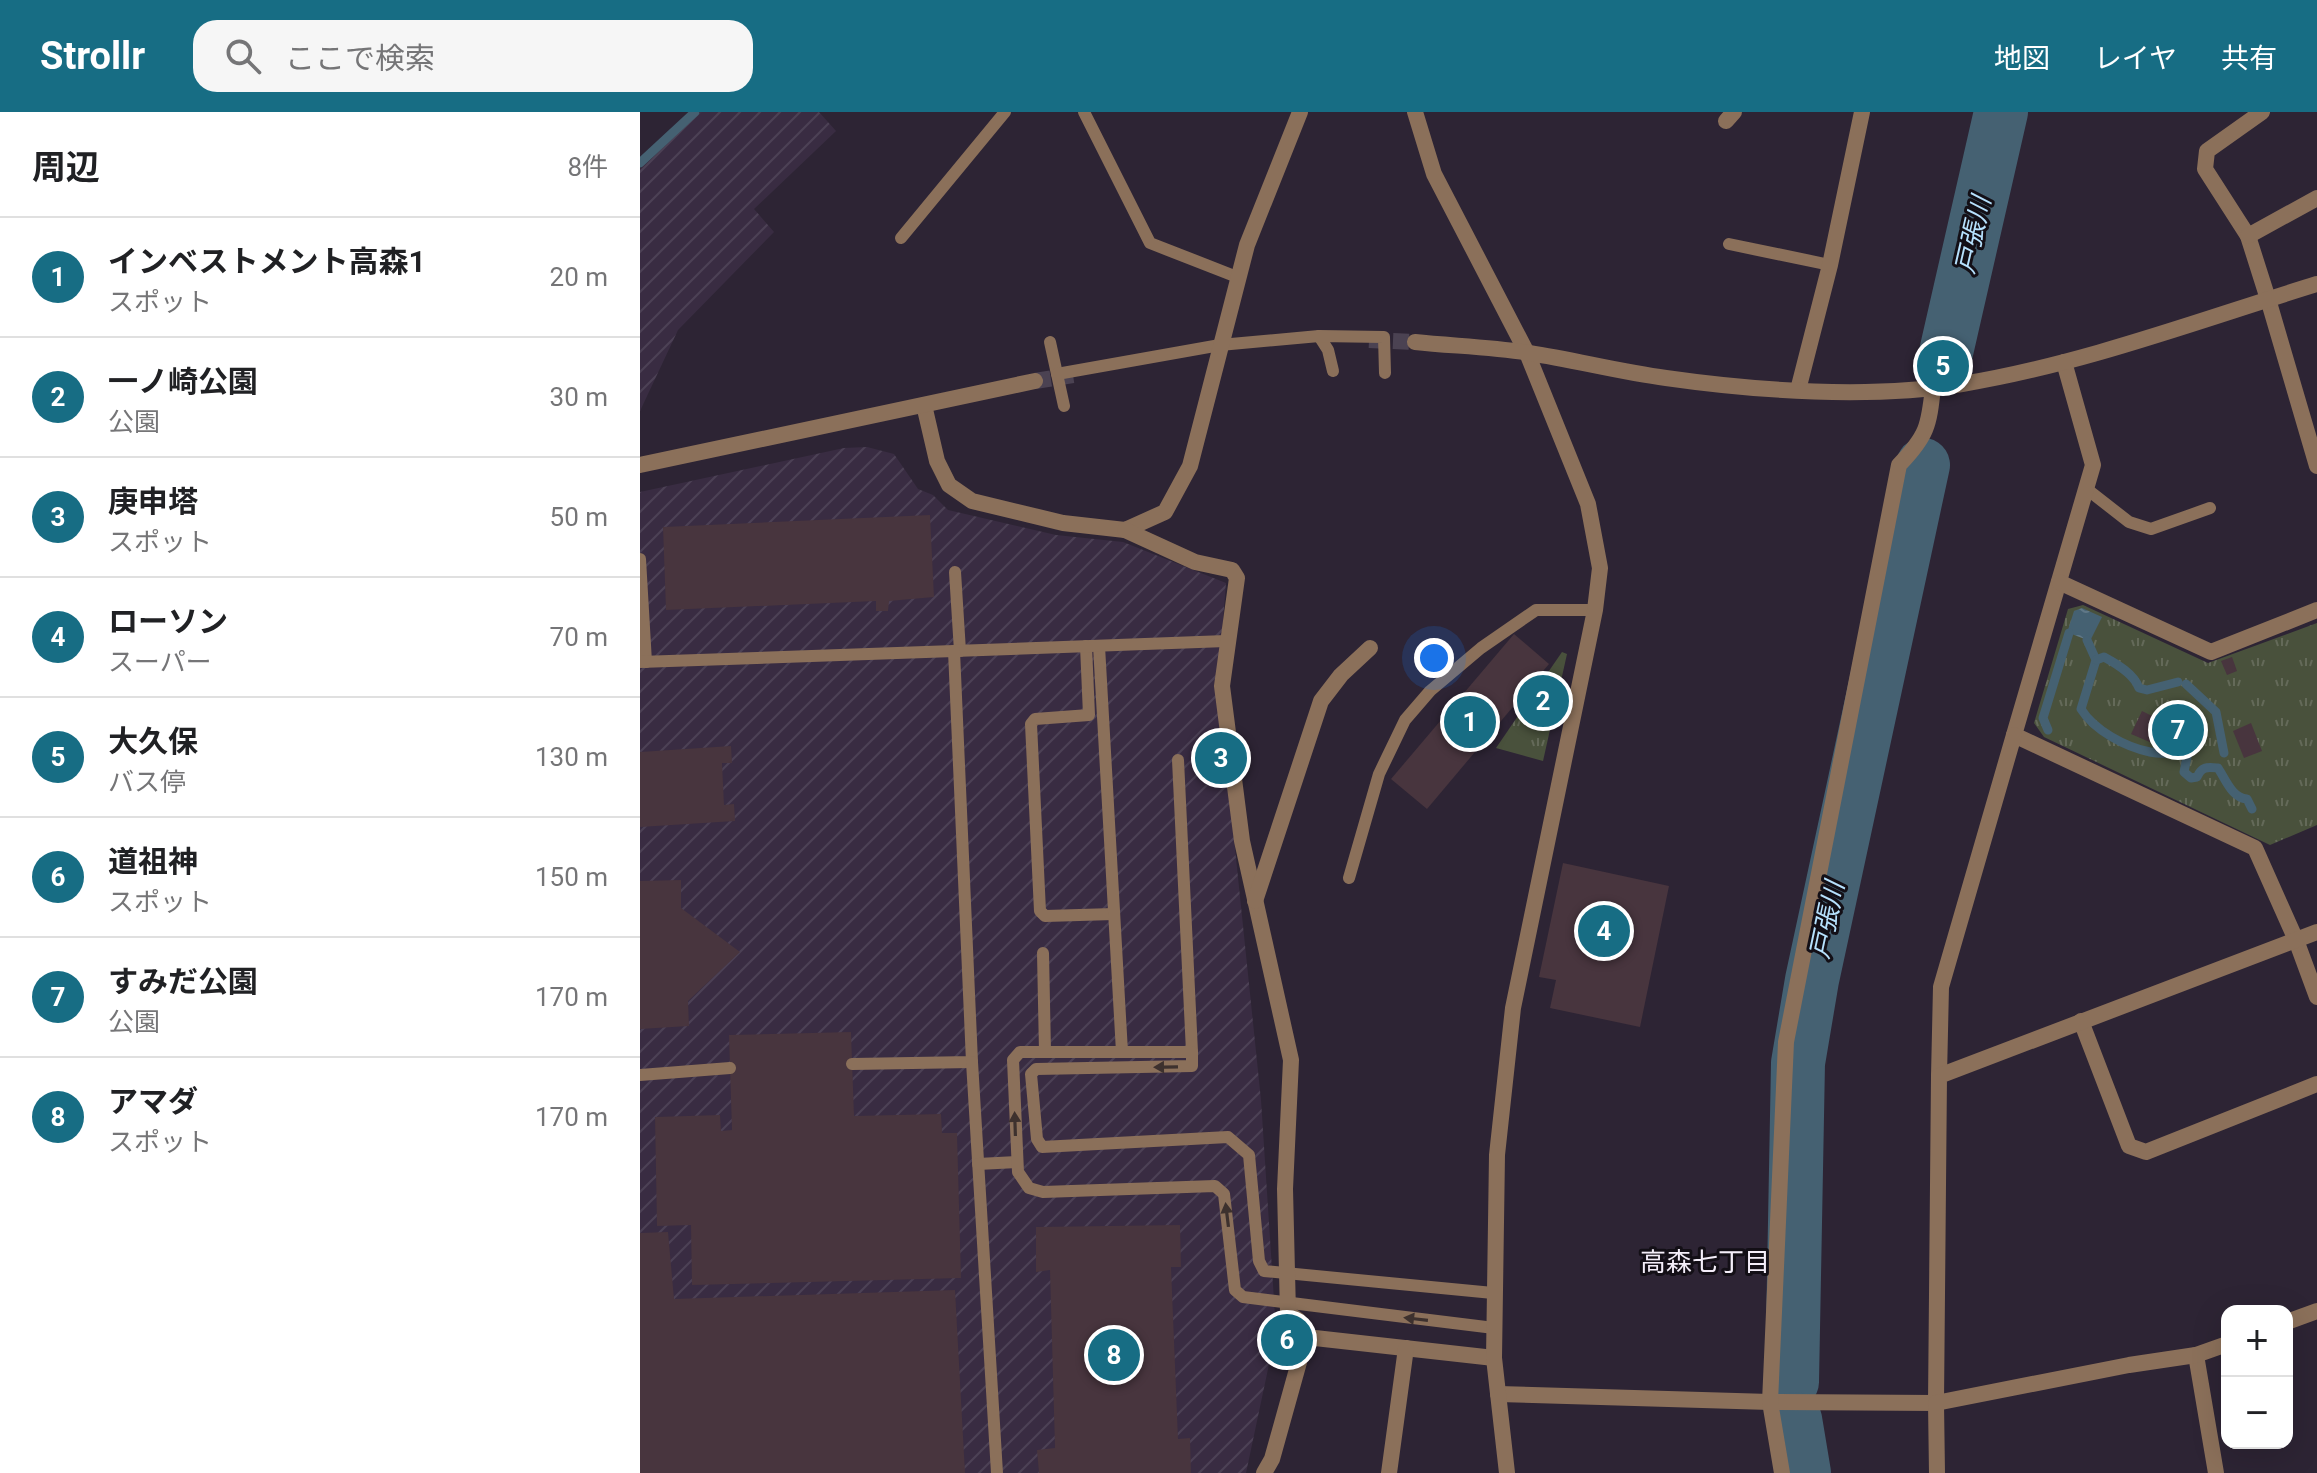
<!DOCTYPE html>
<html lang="ja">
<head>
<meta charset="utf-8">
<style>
	:root { --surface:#fff; --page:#f6f6f6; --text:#202124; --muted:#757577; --line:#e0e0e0; --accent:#176d84 }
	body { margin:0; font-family:Roboto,"Noto Sans JP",sans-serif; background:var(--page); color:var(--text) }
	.controls { position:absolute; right:24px; bottom:24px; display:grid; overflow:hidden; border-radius:16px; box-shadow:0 8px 32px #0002 }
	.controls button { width:72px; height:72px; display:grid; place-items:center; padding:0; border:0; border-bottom:2px solid var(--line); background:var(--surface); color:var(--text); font:40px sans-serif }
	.you { position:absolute; left:794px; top:546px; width:28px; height:28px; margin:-20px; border:6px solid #fff; border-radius:50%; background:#1a73e8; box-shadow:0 0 0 12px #1a73e833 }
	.badge { display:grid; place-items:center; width:52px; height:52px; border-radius:50%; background:var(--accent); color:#fff; font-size:26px; font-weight:700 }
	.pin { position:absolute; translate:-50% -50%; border:4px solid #fff; box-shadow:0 2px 8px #0006 }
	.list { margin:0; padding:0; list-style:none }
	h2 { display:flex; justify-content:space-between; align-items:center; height:104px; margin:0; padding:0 32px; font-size:34px }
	h2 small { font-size:26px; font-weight:400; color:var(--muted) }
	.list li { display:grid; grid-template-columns:52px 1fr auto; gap:24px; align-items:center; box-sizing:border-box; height:120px; padding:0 32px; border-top:2px solid var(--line) }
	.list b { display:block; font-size:30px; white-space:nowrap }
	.list p { margin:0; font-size:26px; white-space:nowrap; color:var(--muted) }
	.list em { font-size:26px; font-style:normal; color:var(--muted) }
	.icon { flex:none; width:44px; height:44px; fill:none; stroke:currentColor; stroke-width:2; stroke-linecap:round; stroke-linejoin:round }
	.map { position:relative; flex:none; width:1677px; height:1361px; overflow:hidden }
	header { display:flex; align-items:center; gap:48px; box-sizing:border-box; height:112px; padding:0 40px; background:var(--accent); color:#fff }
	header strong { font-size:38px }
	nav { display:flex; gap:44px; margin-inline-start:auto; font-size:28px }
	.search { width:560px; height:72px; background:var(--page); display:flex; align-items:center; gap:20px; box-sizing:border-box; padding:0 28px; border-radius:24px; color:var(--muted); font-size:30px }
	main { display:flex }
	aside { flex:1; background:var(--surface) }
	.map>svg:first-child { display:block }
	.industrial { fill:url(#industrial-furrows) }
	.grass { fill:url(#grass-tufts) }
	.water { fill:url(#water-ripples) }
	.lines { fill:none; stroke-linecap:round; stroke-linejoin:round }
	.stream { stroke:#456172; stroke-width:9 }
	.river { stroke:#456172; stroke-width:54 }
	.building { fill:#48353e }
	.tertiary-tunnel { stroke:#4b4252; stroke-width:16; stroke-dasharray:16 8; stroke-linecap:butt }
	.service { stroke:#8b705a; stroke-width:12 }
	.minor { stroke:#8b705a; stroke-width:16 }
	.tertiary { stroke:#8b705a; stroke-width:16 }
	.oneway { fill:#3d312e }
	.labels { text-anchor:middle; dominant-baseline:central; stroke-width:6; stroke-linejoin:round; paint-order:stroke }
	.water-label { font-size:26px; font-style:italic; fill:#b7e2fe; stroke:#130f16 }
	.neighbourhood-label { font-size:26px; fill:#f4eef9; stroke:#130f16 }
</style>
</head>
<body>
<header>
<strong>Strollr</strong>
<div class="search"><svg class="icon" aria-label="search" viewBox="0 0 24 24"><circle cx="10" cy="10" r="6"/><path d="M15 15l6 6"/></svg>ここで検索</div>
<nav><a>地図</a><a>レイヤ</a><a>共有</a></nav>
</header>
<main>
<aside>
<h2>周辺<small>8件</small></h2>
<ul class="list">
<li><span class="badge">1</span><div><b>インベストメント高森1</b><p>スポット</p></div><em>20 m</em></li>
<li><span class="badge">2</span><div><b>一ノ崎公園</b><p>公園</p></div><em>30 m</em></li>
<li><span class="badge">3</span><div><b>庚申塔</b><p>スポット</p></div><em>50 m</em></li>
<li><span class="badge">4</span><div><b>ローソン</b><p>スーパー</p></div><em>70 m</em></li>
<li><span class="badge">5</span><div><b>大久保</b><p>バス停</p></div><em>130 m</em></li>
<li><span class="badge">6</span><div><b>道祖神</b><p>スポット</p></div><em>150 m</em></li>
<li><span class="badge">7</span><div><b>すみだ公園</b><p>公園</p></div><em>170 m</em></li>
<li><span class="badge">8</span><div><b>アマダ</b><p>スポット</p></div><em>170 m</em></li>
</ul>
</aside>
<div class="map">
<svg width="1677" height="1361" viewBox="0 0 1677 1361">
	<defs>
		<pattern id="industrial-furrows" width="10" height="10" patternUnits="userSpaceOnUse" patternTransform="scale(2)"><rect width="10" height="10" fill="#392c42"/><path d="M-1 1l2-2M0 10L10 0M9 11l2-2" fill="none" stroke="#4c4155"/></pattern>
		<pattern id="grass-tufts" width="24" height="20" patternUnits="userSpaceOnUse" patternTransform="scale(2)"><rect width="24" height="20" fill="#49513c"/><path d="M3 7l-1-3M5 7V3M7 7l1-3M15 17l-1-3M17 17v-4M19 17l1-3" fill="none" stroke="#646a59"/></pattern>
		<pattern id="water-ripples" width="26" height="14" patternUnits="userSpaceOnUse" patternTransform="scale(2)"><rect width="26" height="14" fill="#456172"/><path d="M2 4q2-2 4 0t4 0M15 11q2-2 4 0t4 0" fill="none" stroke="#607887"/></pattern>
	</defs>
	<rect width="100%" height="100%" fill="#2d2434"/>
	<!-- industrial -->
	<g class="industrial">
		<path d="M 61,0 L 179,0 L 196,19 L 114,97 L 134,120 L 38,218 L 0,299 L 0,57 Z"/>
		<path d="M 227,335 L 254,342 L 278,377 L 293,383 L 308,398 L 416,423 L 483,430 L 586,471 L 578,572 L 621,988 L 636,1219 L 606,1361 L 0,1361 L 0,380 L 204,336 Z"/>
	</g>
	<!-- grass -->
	<g class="grass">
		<path d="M 1443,493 L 1568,551 L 1677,511 L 1677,713 L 1630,733 L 1404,625 L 1394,611 L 1428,497 Z"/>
		<path d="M 922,540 L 927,542 L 903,649 L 856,636 Z"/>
	</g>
	<!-- water -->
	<path class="water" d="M 1442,496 L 1462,505 L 1450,529 L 1429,521 L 1428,518 L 1434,499 Z"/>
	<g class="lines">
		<!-- stream -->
		<g class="stream">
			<path d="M 0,51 L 55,0"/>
			<path d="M 1447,528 L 1456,548 L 1441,597 C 1454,618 1485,635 1510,640 C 1523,643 1534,639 1547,645 L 1544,660 L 1551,666 L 1557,665 C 1562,654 1567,655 1578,656 C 1586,668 1592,686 1607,687 L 1612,697"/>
			<path d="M 1456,548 L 1464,545 C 1477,552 1494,562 1499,576 L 1507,578 L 1538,570"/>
			<path d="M 1546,572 L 1576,600 L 1584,641"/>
			<path d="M 1408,618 L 1403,606 L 1429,521"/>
		</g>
		<!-- river -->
		<g class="river">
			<path d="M 1305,245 L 1361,0"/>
			<path d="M 1152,1270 L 1158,951 L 1172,868 L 1283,353"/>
			<path d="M 1155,1307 L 1164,1361"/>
		</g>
	</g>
	<!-- building -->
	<g class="building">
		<path d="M 290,403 L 294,485 L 249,489 L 248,499 L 236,499 L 236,489 L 26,498 L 23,415 Z"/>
		<path d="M 874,522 L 909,552 L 787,697 L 751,667 Z"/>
		<path d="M 1592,545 L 1597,559 L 1587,563 L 1581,549 Z"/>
		<path d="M 1502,599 L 1522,609 L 1512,631 L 1491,622 Z"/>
		<path d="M 1611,611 L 1622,639 L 1604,646 L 1593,619 Z"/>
		<path d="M 91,634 L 92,651 L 82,651 L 84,693 L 94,692 L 95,709 L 0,715 L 0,640 Z"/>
		<path d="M 923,751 L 1029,774 L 1000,915 L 910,896 L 916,868 L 899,865 Z"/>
		<path d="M 41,768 L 41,796 L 100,840 L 48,889 L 49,914 L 0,917 L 0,769 Z"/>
		<path d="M 211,920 L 214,1004 L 301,1002 L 302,1021 L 317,1021 L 321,1166 L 52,1173 L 51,1113 L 17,1114 L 15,1005 L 80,1003 L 81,1019 L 92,1018 L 89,923 Z"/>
		<path d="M 540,1113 L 541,1155 L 531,1155 L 538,1327 L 550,1326 L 551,1361 L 399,1361 L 397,1338 L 415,1336 L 410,1158 L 396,1160 L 396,1115 Z"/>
		<path d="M 28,1120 L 34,1187 L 315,1178 L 325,1361 L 0,1361 L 0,1121 Z"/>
	</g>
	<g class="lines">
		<!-- tertiary-tunnel -->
		<g class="tertiary-tunnel">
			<path d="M 729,228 L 775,230"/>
			<path d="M 395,269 L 433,263"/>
		</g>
		<!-- service -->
		<g class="service">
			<path d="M 444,0 L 510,131 L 597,165"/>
			<path d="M 261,126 L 365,0"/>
			<path d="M 1089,132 L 1190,153"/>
			<path d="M 679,224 L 688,238 L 693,259"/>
			<path d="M 410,230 L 417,262"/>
			<path d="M 424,294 L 417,262 L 580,233 L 679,224 L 744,225 L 745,261"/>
			<path d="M 1448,378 L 1489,410 L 1511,417 L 1570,396"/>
			<path d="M 0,447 L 6,550"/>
			<path d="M 315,460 L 320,539"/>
			<path d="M 446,534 L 449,603 L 395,607 L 391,612 L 400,799 L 405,804 L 474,802"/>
			<path d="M 459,534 L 482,940"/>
			<path d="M 314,539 L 586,529"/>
			<path d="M 0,550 L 314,539 L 332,950 L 212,952"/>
			<path d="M 538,648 L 552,940"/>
			<path d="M 709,766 L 739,662 L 765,608 L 790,579 L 841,536 L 896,498 L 955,498"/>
			<path d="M 403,841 L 405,940"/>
			<path d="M 332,950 L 357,1361"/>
			<path d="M 0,963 L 90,956"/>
			<path d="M 338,1052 L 377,1050"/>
			<path d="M 853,1181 L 624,1159 L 619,1149 L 609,1043 L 588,1025 L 402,1035 L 397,1027 L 391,962 L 396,957 L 552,954 L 552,940 L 380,940 L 373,948 L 378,1060 L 389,1076 L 403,1080 L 575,1074 L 584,1082 L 595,1178 L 603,1185 L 854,1216"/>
		</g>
		<!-- minor -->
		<g class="minor">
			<path d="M 1622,0 L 1567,39 L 1565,57 L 1608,124 L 1628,187"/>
			<path d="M 1086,9 L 1094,0"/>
			<path d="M 1608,124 L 1677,86"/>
			<path d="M 1424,250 L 1453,353 L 1374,623 L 1615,736 L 1656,828 L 1677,885"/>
			<path d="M 1158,278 L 1190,153 L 1222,0"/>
			<path d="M 284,293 L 297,349 L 309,373 L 332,389 L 423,411 L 485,418 L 525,400 L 550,354 L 607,133 L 660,0"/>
			<path d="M 485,418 L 555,450 L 592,458 L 597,466 L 582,574 L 602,729 L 651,948 L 645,1077 L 648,1201 L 658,1208 L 666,1225 L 632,1347 L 624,1361"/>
			<path d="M 1419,470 L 1571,540 L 1677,498"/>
			<path d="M 615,789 L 681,589 L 701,563 L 730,536"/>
			<path d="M 1441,909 L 1489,1034 L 1506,1040 L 1677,972"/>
			<path d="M 1299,964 L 1301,875 L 1374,623"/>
			<path d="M 1647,1210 L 1677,1199"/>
			<path d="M 666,1225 L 854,1246"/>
			<path d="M 1556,1243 L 1576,1361"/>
			<path d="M 858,1282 L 1130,1290 L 1296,1291 L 1299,964 L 1677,820"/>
			<path d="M 749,1361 L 766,1236"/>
			<path d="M 1142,1361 L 1130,1290 L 1146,930 L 1259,353 C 1287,324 1289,314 1293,275"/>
			<path d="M 1297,1361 L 1296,1291 L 1489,1253 L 1556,1243 L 1587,1232"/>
		</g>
		<!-- tertiary -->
		<g class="tertiary">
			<path d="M 775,0 L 794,62 L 887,241 L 948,392 L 960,456 L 955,498 L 873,896 L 857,1043 L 854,1246 L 867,1361"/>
			<path d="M 1628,187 L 1677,354"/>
			<path d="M 775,230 C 813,234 852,235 889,241 C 935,248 980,260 1026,266 C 1117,279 1231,287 1322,272 C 1443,252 1560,208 1677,172"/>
			<path d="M 0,353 L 395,269"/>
		</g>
	</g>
	<!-- one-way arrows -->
	<defs><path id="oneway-solid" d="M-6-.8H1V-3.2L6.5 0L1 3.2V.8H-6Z" transform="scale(2)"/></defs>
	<g class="oneway">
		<use href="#oneway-solid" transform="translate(526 955) rotate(179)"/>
		<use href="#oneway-solid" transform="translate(375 1012) rotate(-92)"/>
		<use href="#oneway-solid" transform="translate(587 1103) rotate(-97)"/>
		<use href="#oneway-solid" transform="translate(776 1207) rotate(-173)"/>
	</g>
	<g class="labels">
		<!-- water labels -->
		<g class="water-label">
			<text transform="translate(1333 123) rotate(-77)">戸張川</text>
			<text transform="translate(1187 808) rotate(-78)">戸張川</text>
		</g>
		<!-- neighbourhood labels -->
		<g class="neighbourhood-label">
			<text x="1065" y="1150">高森七丁目</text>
		</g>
	</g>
</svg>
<div class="controls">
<button>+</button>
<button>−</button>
</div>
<div class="you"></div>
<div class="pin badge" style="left:830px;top:610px">1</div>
<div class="pin badge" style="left:903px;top:589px">2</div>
<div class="pin badge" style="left:581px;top:646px">3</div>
<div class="pin badge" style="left:964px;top:819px">4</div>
<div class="pin badge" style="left:1303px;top:254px">5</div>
<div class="pin badge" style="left:647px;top:1228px">6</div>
<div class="pin badge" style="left:1538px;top:618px">7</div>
<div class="pin badge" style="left:474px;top:1243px">8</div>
</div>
</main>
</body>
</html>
